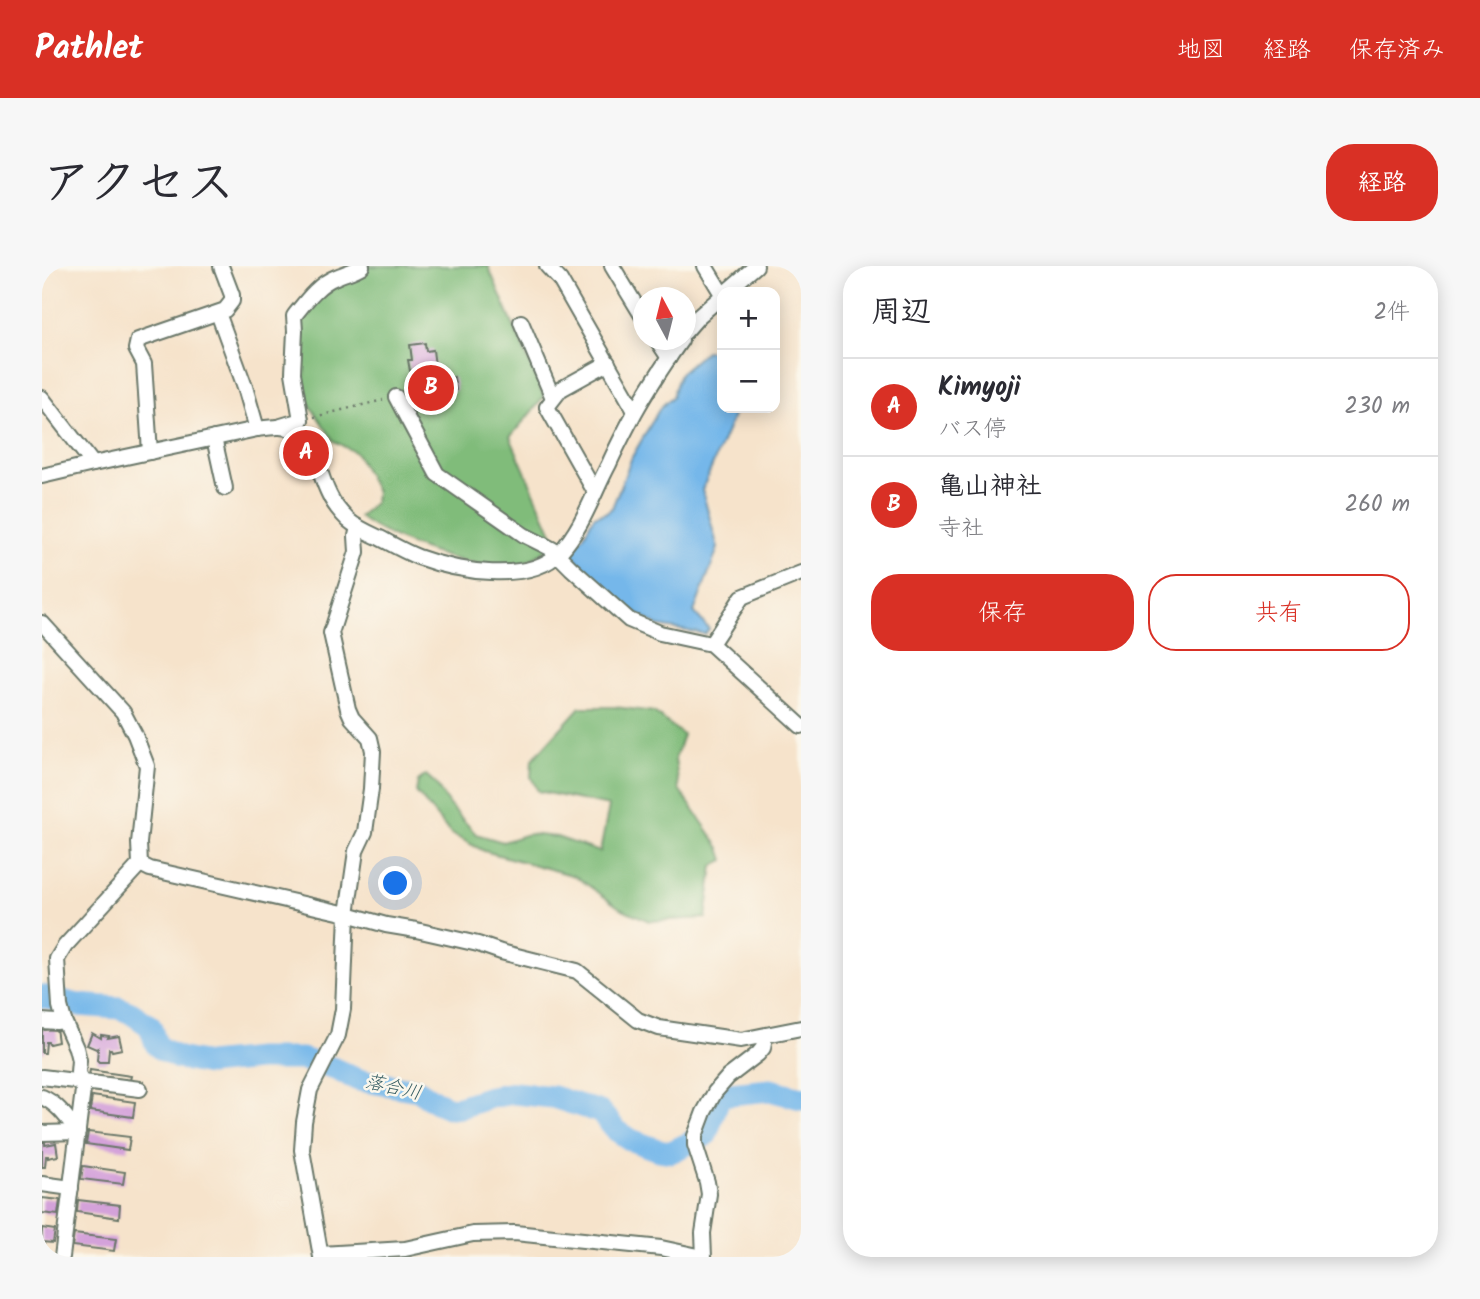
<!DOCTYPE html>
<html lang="ja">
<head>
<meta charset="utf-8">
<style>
	:root { --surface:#fff; --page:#f7f7f7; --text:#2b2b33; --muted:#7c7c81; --line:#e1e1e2; --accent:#d93025 }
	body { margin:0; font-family:Kalam,"Klee One",sans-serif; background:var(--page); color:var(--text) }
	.controls { position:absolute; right:21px; top:21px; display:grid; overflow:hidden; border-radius:14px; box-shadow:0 4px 18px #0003 }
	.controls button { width:63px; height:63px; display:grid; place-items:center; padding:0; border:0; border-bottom:2px solid var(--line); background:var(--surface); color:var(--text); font:35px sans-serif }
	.compass { position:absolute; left:591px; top:21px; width:63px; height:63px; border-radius:50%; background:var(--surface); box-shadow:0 4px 18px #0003; rotate:353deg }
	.you { position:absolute; left:354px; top:618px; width:24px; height:24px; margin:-18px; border:5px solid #fff; border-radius:50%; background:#1a73e8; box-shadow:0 0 0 10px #1a73e833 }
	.badge { display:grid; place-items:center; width:46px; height:46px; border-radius:50%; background:var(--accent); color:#fff; font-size:23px; font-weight:700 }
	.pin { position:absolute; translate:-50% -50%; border:4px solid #fff; box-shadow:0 2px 7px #0006 }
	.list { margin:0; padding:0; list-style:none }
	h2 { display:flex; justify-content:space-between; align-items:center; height:91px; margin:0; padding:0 28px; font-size:30px }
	h2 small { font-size:23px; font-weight:400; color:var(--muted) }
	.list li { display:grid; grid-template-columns:46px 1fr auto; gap:21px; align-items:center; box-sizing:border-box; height:98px; padding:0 28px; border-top:2px solid var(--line) }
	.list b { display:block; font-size:26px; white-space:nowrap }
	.list p { margin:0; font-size:23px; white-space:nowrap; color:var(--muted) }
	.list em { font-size:23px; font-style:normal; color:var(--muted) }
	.actions { display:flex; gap:14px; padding:21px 28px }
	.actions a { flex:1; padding:16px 0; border:2px solid var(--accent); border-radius:28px; text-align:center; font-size:24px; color:var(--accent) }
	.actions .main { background:var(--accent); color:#fff }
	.map { position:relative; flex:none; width:759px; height:991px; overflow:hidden; border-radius:28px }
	header { display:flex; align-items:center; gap:42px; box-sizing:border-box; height:98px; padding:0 35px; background:var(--accent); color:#fff }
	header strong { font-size:33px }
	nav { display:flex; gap:38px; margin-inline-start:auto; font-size:24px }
	.intro { display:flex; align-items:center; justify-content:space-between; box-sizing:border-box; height:168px; padding:0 42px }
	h1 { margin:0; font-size:49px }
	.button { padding:18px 32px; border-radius:28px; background:var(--accent); color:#fff; font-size:24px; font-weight:700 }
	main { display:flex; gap:42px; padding:0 42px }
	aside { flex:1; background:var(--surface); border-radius:28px; box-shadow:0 4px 18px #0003 }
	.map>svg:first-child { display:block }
	.forest { fill:#80bc7a; stroke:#507c57; stroke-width:2 }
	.water { fill:#75b7ea; stroke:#4a7a8f; stroke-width:2 }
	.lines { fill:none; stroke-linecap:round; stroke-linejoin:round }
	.river { stroke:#75b7ea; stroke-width:23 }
	.building { fill:#d4a2da }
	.minor-casing { stroke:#6a7769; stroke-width:18 }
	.path { stroke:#6a7769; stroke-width:2.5; stroke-dasharray:2 5; stroke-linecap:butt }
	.minor { stroke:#fff; stroke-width:14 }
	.labels { text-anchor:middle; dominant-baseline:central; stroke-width:5; stroke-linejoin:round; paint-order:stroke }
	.water-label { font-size:19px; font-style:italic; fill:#345c62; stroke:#fbf7ec }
</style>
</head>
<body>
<header>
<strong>Pathlet</strong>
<nav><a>地図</a><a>経路</a><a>保存済み</a></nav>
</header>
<div class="intro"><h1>アクセス</h1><a class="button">経路</a></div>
<main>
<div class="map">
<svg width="759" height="991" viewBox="0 0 759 991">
	<rect width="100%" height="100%" fill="#fbf7ec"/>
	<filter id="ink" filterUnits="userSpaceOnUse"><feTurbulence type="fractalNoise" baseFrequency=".0143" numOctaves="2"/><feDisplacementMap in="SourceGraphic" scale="14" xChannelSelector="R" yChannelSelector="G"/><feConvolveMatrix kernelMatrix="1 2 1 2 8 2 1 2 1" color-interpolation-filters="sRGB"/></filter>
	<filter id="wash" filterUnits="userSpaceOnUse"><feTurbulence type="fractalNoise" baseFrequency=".00686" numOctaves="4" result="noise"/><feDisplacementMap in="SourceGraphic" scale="28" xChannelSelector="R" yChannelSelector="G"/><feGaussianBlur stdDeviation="1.57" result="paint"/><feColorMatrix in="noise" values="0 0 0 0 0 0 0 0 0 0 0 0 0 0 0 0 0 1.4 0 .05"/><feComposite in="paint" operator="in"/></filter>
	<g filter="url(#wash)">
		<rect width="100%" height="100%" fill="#f6e3cb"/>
		<!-- forest -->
		<g class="forest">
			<path d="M 316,0 L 446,0 L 502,131 L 468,171 L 513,274 C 502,286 489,297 472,300 C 435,306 347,275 317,251 L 333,236 L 334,226 L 314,187 L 292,175 L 265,135 L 248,87 L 253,52 L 275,26 Z"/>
			<path d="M 538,441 L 573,441 L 612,446 L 641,469 L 633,493 L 637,523 L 678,582 L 682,594 L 671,600 L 664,652 L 607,655 L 578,642 L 533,610 L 442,585 L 409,568 L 374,526 L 376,515 L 384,509 L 393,517 L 407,539 L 434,568 L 461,576 L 486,568 L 515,571 L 558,586 L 567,540 L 496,525 L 489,511 L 490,494 Z"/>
		</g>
		<!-- water -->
		<path class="water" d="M 664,85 L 670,85 L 680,92 L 680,142 L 693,142 L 690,153 L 660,224 L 676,282 L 652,346 L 667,363 L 663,368 L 616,360 L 587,342 L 553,315 L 529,287 L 542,269 L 552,250 L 563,247 L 570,242 L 590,191 L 618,142 L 630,131 L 638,107 Z"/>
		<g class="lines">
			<!-- river -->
			<path class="river" d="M 0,730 L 36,739 L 77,742 L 89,747 L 108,760 L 114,778 L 119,783 L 136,792 L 166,798 L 216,793 L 260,793 L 293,803 L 316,814 L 376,824 L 394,836 L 408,842 L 418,841 L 448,831 L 472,827 L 511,831 L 558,846 L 574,864 L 589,874 L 616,884 L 629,886 L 664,869 L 678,829 L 728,824 L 759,832"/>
		</g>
		<g id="blocks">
			<!-- building -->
			<g class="building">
				<path d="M 383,77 L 384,85 L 391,84 L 393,100 L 368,105 L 366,94 L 370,94 L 368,79 Z"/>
				<path d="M 385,110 L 385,116 L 389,116 L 389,111 L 396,110 L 396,114 L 412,111 L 414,124 L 404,126 L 404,124 L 389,127 L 390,135 L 370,138 L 369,133 L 366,133 L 364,120 L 367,119 L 366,113 Z"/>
				<path d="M 0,762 L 4,762 L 3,764 L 14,762 L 16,776 L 7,778 L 6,776 L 4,776 L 3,787 L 0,787 Z"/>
				<path d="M 50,767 L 59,772 L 59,769 L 67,770 L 66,772 L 77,770 L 80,783 L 70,785 L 69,783 L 67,783 L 66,795 L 64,795 L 64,796 L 57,796 L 55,794 L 56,782 L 54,783 L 45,779 Z"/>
				<path d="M 48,804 L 89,810 L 88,814 L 47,809 Z"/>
				<path d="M 50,830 L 93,836 L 91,851 L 48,845 Z"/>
				<path d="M 46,866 L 88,871 L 86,884 L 44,878 Z"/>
				<path d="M 0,876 L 3,876 L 3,879 L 14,877 L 16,890 L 6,892 L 6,890 L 4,890 L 3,901 L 0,901 Z"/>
				<path d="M 41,900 L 83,906 L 81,918 L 39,913 Z"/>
				<path d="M 0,932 L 18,934 L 16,949 L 0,947 Z"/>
				<path d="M 36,934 L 78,939 L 77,952 L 35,946 Z"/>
				<path d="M 0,962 L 13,964 L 11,977 L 0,976 Z"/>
				<path d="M 32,968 L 74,973 L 72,985 L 30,980 Z"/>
			</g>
		</g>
	</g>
	<g filter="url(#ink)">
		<use href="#blocks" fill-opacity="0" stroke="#6a7769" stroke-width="2"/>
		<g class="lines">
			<!-- minor casing -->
			<g class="minor-casing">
				<g id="minor">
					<path d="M 505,0 L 518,14 L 593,145"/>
					<path d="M 570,0 L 601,51"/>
					<path d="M 663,0 L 680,28"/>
					<path d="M 684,26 L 714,0"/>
					<path d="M 176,47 L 203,121 L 215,163"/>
					<path d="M 479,56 L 511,132"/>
					<path d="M 643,66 L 657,50 L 680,30"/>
					<path d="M 615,74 L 627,92"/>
					<path d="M 354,131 L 395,208 L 482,269 L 510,283 L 529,302 L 587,354 L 618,367 L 669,378 L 759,460"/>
					<path d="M 0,132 L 51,198"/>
					<path d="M 239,160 L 259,154 L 251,107 L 253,65 L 252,50 C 264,35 276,18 294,11 C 303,7 312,5 320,0"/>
					<path d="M 172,172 L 183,222"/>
					<path d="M 108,186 L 102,98 L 94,83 L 96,74 L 183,44 L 190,35 L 190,29 L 179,0"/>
					<path d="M 0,210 L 51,198 L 215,163 C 229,161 244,158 256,167 C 274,180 277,209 287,228 C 291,237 299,247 306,254 C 315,262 327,267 338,272 C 351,279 363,286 376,291 C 414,305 488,319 518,286 C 541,261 551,228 567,198 C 575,180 584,163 593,146 C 607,121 623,97 639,74"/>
					<path d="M 553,226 L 505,141 L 519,123 L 566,97"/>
					<path d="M 0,357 L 81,446 L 93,469 L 105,500 L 97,577 L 98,598 L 23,680 L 15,693 L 18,740 L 22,755 L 34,782 L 37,794 L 36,806 L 41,824 L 20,991"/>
					<path d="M 669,378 L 700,331 L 759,307"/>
					<path d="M 98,598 L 108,603 L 305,648 L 344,659 L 374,664 L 436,678 L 459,686 L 535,705 L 596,754 L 617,762 L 699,774 L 759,762"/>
					<path d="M 0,755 L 14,756 L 22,755"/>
					<path d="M 0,811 L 98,823"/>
					<path d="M 0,831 C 16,838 25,852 36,866"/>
					<path d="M 0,867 L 36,866"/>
					<path d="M 0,918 L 29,922"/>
					<path d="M 279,988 L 363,983 L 431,968 L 473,967 L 619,982 L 661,991"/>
					<path d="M 279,991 L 260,884 L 262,856 L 268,824 L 296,769 L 301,743 L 305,648 L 314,585 L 323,566 L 329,523 L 331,485 L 328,472 L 310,452 L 306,443 L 289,367 L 315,286 L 314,270 L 316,261"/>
					<path d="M 662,991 L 661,967 L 667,928 L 665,916 L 653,879 L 653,870 L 662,846 L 673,826 L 686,811 L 716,788 L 721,782 L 723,770"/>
				</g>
			</g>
			<!-- path -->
			<path class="path" d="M 272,151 L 341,134"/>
			<!-- minor -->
			<use href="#minor" class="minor"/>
		</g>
	</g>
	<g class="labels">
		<!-- water labels -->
		<g class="water-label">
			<text transform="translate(351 822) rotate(13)">落合川</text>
		</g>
	</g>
</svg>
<div class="controls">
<button>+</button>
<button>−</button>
</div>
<svg class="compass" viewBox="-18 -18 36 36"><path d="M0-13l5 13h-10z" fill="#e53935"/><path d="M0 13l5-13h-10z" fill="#7c7c81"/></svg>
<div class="you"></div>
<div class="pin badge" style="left:264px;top:187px">A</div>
<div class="pin badge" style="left:389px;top:122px">B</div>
</div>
<aside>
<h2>周辺<small>2件</small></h2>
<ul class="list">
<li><span class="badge">A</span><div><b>Kimyoji</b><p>バス停</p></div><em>230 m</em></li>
<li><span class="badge">B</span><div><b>亀山神社</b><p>寺社</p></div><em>260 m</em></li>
</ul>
<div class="actions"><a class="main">保存</a><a>共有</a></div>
</aside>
</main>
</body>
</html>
